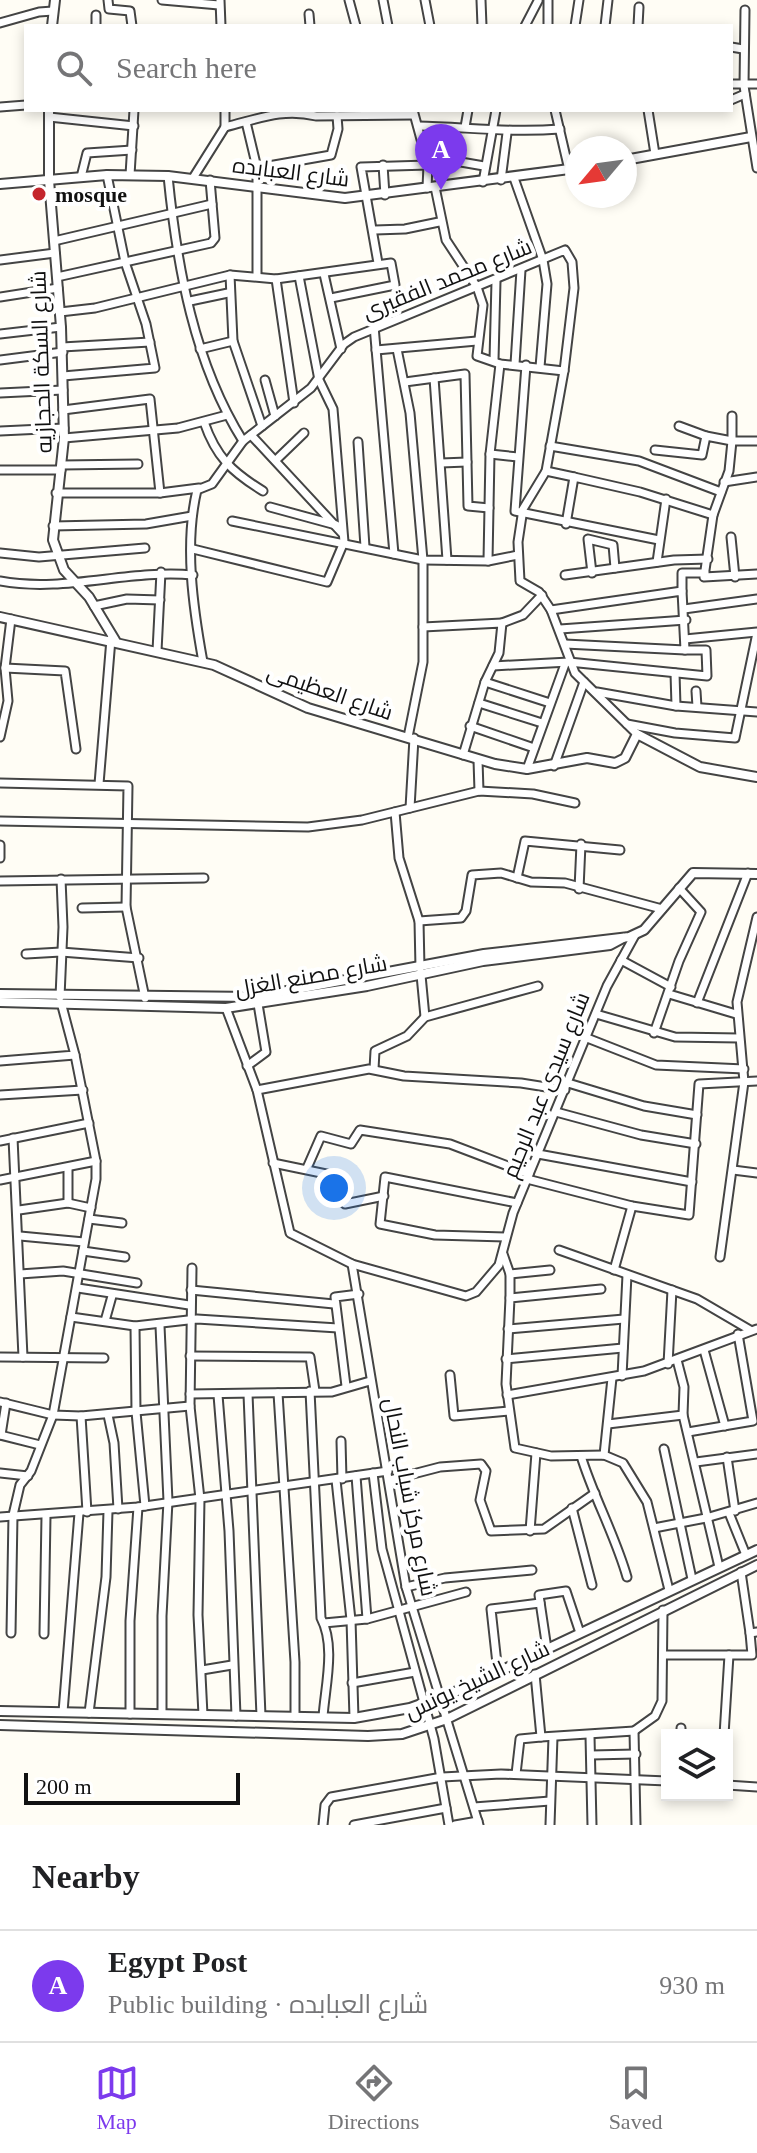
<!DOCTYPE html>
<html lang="en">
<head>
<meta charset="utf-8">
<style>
	:root { --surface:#fff; --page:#f2f2f2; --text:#202124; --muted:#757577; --line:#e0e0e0; --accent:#7c3aed }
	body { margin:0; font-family:"Times New Roman",Cairo,serif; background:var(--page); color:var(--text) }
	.controls { position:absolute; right:24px; bottom:24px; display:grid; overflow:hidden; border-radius:0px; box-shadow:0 4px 12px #0003 }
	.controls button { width:72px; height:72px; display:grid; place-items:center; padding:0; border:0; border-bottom:2px solid var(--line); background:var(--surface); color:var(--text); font:40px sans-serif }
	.compass { position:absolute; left:565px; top:136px; width:72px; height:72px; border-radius:50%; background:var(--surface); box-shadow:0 4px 12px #0003; rotate:241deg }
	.scale { position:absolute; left:24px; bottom:20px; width:216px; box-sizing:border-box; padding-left:8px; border:4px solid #111; border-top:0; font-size:22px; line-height:28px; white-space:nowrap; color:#111; -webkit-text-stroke:6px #fff; paint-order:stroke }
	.you { position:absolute; left:334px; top:1188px; width:28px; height:28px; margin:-20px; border:6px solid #fff; border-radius:50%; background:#1a73e8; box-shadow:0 0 0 12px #1a73e833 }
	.badge { display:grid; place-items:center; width:52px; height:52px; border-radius:50%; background:var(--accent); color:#fff; font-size:26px; font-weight:700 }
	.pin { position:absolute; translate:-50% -66px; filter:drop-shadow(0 2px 4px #0008) }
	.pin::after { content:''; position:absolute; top:42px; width:28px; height:24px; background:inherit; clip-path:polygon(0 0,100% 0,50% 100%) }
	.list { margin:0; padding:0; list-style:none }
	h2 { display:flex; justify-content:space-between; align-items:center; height:104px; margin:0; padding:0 32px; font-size:34px }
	h2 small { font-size:26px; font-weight:400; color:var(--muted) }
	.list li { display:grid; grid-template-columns:52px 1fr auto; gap:24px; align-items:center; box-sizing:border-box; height:112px; padding:0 32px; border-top:2px solid var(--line) }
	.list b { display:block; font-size:30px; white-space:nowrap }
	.list p { margin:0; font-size:26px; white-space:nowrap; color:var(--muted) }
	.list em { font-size:26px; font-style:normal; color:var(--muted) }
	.icon { flex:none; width:44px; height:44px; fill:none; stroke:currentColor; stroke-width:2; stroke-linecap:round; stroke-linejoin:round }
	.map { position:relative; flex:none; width:757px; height:1825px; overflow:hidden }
	.search { position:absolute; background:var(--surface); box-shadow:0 4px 12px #0003; left:24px; right:24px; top:24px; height:88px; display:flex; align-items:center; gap:20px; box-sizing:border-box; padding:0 28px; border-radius:0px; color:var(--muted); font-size:30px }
	.sheet { height:216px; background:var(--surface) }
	nav { display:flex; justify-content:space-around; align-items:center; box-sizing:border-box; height:112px; border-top:2px solid var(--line); background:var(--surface); font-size:22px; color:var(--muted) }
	nav a { display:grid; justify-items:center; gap:4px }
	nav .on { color:var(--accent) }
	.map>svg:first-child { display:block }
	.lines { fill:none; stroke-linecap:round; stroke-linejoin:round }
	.minor-casing { stroke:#444; stroke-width:11 }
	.tertiary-casing { stroke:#444; stroke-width:12 }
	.minor { stroke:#fff; stroke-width:7 }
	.tertiary { stroke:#fff; stroke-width:8 }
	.poi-dot { fill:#c4262e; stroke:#fff; stroke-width:3 }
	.labels { text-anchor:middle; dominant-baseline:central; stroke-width:8; stroke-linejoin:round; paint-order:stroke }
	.street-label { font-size:22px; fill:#111; stroke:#fff }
	.poi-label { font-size:22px; font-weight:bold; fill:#111; stroke:#fff; text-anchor:start }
</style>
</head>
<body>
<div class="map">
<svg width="757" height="1825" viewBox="0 0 757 1825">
	<rect width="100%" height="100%" fill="#fffdf5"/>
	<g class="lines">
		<!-- minor casing -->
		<g class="minor-casing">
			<g id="minor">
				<path d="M 108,0 L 109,9 L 130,11 L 132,26"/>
				<path d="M 162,0 L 219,5"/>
				<path d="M 220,0 L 221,26"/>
				<path d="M 349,0 L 356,26"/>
				<path d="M 383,0 L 388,26"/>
				<path d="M 425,0 L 430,26"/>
				<path d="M 481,0 L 482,26"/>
				<path d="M 745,10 L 744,86 L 757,168"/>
				<path d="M 309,14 L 310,26"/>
				<path d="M 96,15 L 96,26"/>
				<path d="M 0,23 L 39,12 L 53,11"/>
				<path d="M 525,26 L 538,1"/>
				<path d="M 548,26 L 548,0"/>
				<path d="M 575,26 L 579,0"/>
				<path d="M 605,26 L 608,0"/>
				<path d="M 638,26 L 639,7"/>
				<path d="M 731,47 L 743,49"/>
				<path d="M 731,84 L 757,84"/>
				<path d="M 731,100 L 745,94"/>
				<path d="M 0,107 L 26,105"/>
				<path d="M 413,110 L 428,165 L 427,188"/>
				<path d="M 555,110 L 569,170"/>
				<path d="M 648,110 L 655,154"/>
				<path d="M 49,117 L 134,126"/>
				<path d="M 246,122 L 257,168 L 257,275"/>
				<path d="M 418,126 C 466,127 512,133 560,129"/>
				<path d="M 225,127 C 258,119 282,108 316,116 L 413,115"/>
				<path d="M 465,127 L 468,110"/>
				<path d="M 426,156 L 484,166"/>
				<path d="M 383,165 L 385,195"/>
				<path d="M 257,168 L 331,155 L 338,129 L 337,116"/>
				<path d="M 130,175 L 134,110"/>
				<path d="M 168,176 C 177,267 194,363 243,441"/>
				<path d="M 81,177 L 87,153 L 132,150"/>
				<path d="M 193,178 L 225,127 L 225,110"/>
				<path d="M 514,178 L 543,260 L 547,284 L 540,367"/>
				<path d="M 501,180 L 507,133"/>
				<path d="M 483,182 L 496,110"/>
				<path d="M 435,187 L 446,240 L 477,287 L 483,305 L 477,356 L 500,364 L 564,371"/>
				<path d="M 375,230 L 405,229 L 439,222"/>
				<path d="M 54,241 L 212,204"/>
				<path d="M 0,260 L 55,253"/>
				<path d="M 378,263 L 361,167 L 428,165"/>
				<path d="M 324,274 L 341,349"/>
				<path d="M 230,275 L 233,341 L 262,426"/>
				<path d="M 57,277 L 211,243 L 215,238 L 210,180"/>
				<path d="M 276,279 L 294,403"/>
				<path d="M 0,297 L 58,288"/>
				<path d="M 190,301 L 228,293"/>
				<path d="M 60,312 L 95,308 L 230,275 L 276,279 L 391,263 L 395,285 L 331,298"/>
				<path d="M 374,326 L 394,554"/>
				<path d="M 0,334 L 61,327"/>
				<path d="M 62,347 L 150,342"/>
				<path d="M 200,349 L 233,341"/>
				<path d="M 397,349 L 410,413 L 423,560 L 423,662 L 408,737"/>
				<path d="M 376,350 L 477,341"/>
				<path d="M 0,360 L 63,352"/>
				<path d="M 494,360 L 496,281"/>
				<path d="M 515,364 L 521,270"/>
				<path d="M 526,365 L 515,511 L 659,540"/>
				<path d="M 63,376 L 155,368 L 146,324 L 125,262 L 107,175"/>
				<path d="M 434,378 L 447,560"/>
				<path d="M 265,380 L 275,416"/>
				<path d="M 405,382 L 465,374 L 468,506 L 489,508"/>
				<path d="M 0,393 L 63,390"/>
				<path d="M 63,410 L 150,399 L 160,493"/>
				<path d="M 204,422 C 216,457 232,472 263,491"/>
				<path d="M 679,426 L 706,436"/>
				<path d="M 0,431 L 64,428"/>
				<path d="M 251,435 L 342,533"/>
				<path d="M 64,438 L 178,428 L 227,415"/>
				<path d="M 757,441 L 732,441 L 729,471 L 713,515 L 704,577 L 757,574"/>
				<path d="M 358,442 L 365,547"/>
				<path d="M 550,446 L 639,461 L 721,492"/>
				<path d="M 655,450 L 702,455 L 706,436 L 732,441 L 732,416"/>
				<path d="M 490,454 L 518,457"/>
				<path d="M 276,460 L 304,433"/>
				<path d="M 441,463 L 467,462"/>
				<path d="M 62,465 L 138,464"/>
				<path d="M 0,470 L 61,470"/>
				<path d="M 546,471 L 574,477"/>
				<path d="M 724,482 L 757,477"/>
				<path d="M 56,493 L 160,493 L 199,488"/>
				<path d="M 270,507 L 336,525"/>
				<path d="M 232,521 L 423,560 L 488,561 L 518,555"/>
				<path d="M 566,524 L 574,477 L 640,492 L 713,515"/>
				<path d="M 53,526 L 146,524 L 192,516"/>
				<path d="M 731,537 L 735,577"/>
				<path d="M 193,549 L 327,582 L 344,542 L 333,409 L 319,380 L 299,276"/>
				<path d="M 0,553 L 39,557 L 145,548"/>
				<path d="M 488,561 L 490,454 L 500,364"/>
				<path d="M 657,562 L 666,499"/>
				<path d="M 592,573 L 588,539 L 613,545 L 615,568"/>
				<path d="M 565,575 L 674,560 L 708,559"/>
				<path d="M 0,581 C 65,593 128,569 193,575"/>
				<path d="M 682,591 L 682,573 L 705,573"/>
				<path d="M 94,606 L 127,599 L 160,600"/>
				<path d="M 684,609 L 757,599"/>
				<path d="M 551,610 L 682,591 L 685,650 L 565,644"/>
				<path d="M 502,623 L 523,615 L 542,595"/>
				<path d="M 423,627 L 502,623 L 499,653 L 485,682 L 463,755"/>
				<path d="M 560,629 L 686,620"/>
				<path d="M 685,639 L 757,632"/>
				<path d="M 157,651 L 161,572"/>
				<path d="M 203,662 C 193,607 184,544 197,490 L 212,484 L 243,441 L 311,388 L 344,344 L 354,337 L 565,250 L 572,262 L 574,288 L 564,371 L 546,471 L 523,509 L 518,542 L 520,581 L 539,592 L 551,610 L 575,673 L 637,734"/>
				<path d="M 493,666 L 569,662 L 707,676 L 706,650 L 685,650"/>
				<path d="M 5,668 L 65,671 L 76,749"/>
				<path d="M 675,673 L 676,706"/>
				<path d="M 485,682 L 550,703"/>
				<path d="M 696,691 L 697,707"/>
				<path d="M 597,692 L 676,706 L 757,712"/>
				<path d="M 479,703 L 542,723"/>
				<path d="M 627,724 L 675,733 L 735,738 L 757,633"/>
				<path d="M 470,726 L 534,748"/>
				<path d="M 0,737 L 8,701 L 5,668 L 11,619"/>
				<path d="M 478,760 L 479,791"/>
				<path d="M 554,766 L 584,682"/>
				<path d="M 527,769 L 565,664"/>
				<path d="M 0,783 L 128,786 L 126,907 L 145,998"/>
				<path d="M 99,784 L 111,639"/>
				<path d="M 410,808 L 414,738"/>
				<path d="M 395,812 L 399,858 L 419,921 L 420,968"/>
				<path d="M 0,821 L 308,827 L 362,820 L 479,791 L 533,794 L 575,803"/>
				<path d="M 0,858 L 0,845"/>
				<path d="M 517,878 L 525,841 L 620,850"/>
				<path d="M 0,881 L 204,878"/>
				<path d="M 579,889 L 581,844"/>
				<path d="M 82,908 L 126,907"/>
				<path d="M 419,921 L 461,918 L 466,911 L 472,875 L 501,873 L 531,882 L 565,883 L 662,909"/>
				<path d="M 26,954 L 61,952 L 139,958"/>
				<path d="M 621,960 L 671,987"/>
				<path d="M 421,975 L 425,1017"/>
				<path d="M 669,994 L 736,1014"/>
				<path d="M 60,997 L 63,927 L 61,879"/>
				<path d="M 697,1003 L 748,873"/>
				<path d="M 226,1008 L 257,1090 L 290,1233 L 352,1264 L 466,1296 L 476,1292 L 499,1265 L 513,1213 L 607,986 L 635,935"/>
				<path d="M 596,1014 L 675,1037 L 739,1038"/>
				<path d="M 654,1033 L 679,961 L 701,912 L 679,888"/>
				<path d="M 587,1038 L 656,1065 L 744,1069"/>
				<path d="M 0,1061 L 75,1055 L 62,1006"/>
				<path d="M 247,1066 L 266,1052 L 258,1004"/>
				<path d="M 374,1069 L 375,1051 L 407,1036 L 425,1017 L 538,986"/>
				<path d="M 568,1083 L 644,1106 L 697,1115"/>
				<path d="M 257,1090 L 369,1069 L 404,1076 L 521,1083 L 565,1090"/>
				<path d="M 0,1095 L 83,1090"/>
				<path d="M 556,1112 L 641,1135 L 696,1144"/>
				<path d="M 13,1138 L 23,1357"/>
				<path d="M 0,1141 L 89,1123"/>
				<path d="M 538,1154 L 692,1182"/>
				<path d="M 273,1163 L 336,1176 L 341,1200 L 345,1204 L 384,1196"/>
				<path d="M 68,1168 L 68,1203"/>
				<path d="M 307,1168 L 321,1136 L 351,1144 L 360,1130 L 450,1144 L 529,1174"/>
				<path d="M 733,1170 L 757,1173"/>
				<path d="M 527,1179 L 632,1206 L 689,1215 L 699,1084 L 757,1081"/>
				<path d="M 0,1180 L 96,1161"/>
				<path d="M 19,1210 L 68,1203 L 91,1208"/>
				<path d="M 89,1219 L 122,1223"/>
				<path d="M 20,1236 L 84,1242"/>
				<path d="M 505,1237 L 435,1235 L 380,1224 L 385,1177 L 517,1203"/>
				<path d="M 559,1250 L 697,1299 L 750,1330"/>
				<path d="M 83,1251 L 125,1257"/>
				<path d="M 503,1254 L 510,1274 L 510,1298"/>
				<path d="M 720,1257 L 744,1082 L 737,1002 L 757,917"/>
				<path d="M 352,1264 L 406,1587 L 479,1825"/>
				<path d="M 192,1268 L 190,1406 L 200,1499 L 198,1615 L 203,1715"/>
				<path d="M 614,1270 L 632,1206"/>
				<path d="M 20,1274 L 63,1271 L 137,1283"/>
				<path d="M 510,1274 L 550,1270"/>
				<path d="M 78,1288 L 189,1305"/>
				<path d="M 601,1289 L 510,1298 L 506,1384 L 515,1448 L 551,1456 L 604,1455 L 623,1463 L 647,1502 L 669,1590"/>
				<path d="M 191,1290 L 334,1304"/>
				<path d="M 71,1317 L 135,1326 L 197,1319 L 338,1328"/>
				<path d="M 105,1321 L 112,1296"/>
				<path d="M 135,1326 L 136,1412 L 145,1506"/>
				<path d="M 160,1326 L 168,1501 L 162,1616 L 162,1714"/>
				<path d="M 508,1329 L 624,1319"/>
				<path d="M 704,1350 L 725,1426"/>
				<path d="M 190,1356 L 310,1357 L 315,1391"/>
				<path d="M 0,1357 L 104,1358"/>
				<path d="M 506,1359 L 623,1348"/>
				<path d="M 677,1360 L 684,1387 L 683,1415 L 719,1567"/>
				<path d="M 668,1364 L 672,1290"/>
				<path d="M 450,1375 L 454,1416 L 509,1411"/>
				<path d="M 622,1376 L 627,1275"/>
				<path d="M 346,1386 L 335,1297 L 359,1294"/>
				<path d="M 310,1391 L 321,1618 C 336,1646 325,1687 323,1717"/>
				<path d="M 278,1393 L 295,1662 L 295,1717"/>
				<path d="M 190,1394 L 332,1392 L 370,1381"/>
				<path d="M 248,1394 L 261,1716"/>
				<path d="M 218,1395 L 229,1531 L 236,1716"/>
				<path d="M 507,1395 L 644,1371 L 757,1329"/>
				<path d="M 0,1402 L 53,1415 L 81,1416 L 190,1406"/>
				<path d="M 108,1415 L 114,1443 L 118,1509"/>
				<path d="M 81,1416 L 87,1512"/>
				<path d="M 608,1424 L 683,1415"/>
				<path d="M 688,1432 L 753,1421 L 738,1334"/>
				<path d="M 0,1435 L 40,1445"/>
				<path d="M 1,1435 L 6,1403"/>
				<path d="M 341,1441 L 342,1479"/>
				<path d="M 664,1449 L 692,1579"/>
				<path d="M 604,1455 L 612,1378"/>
				<path d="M 581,1456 C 594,1498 615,1535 627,1577"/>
				<path d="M 727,1457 L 735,1511"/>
				<path d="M 696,1462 L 757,1454"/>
				<path d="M 0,1473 L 28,1476"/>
				<path d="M 373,1473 L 382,1549 L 434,1739 L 449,1825"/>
				<path d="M 356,1476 L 367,1619"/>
				<path d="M 336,1480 L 351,1620 L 354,1718"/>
				<path d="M 390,1480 L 440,1467 L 481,1464 L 486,1471 L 480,1500 L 491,1531 L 544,1529 L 595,1493"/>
				<path d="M 572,1508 L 592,1585"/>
				<path d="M 729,1513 L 746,1555"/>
				<path d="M 0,1517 L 138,1507 L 388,1471"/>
				<path d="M 654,1528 L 706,1518 L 757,1503"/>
				<path d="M 530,1531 L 536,1453"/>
				<path d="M 741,1572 L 750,1633 L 757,1632"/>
				<path d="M 406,1587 L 445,1578 L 532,1570"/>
				<path d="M 324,1623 L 367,1619 L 466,1592"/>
				<path d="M 11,1633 L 13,1515 L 20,1485 L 31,1471 L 53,1415 L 96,1179 L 96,1161 L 75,1055"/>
				<path d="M 44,1634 L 46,1516"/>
				<path d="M 547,1649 L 539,1595 L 566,1591 L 580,1633"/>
				<path d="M 665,1655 L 752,1655 L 750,1633"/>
				<path d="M 202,1670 L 232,1665"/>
				<path d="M 498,1673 L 491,1609 L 540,1603"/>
				<path d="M 535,1674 L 541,1737 L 634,1731 L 636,1825"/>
				<path d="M 352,1683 L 415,1672"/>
				<path d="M 63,1712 L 79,1513"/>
				<path d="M 89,1713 L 106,1577 L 108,1511"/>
				<path d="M 130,1714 L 130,1621 L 138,1507"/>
				<path d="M 634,1731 L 655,1716 L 662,1701 L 663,1610"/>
				<path d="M 681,1735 L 681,1728"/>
				<path d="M 724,1735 L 729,1655"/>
				<path d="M 590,1736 L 592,1825"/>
				<path d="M 591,1755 L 636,1754"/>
				<path d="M 516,1774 L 520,1739 L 541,1737"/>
				<path d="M 727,1785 L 757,1787"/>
				<path d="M 474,1807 L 550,1801"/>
				<path d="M 323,1825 L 325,1805 L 331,1797 L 442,1777 L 501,1774 L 667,1781"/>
				<path d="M 354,1825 L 446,1808"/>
				<path d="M 455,1825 L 478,1821"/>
				<path d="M 550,1825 L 553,1737"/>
			</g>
		</g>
		<!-- tertiary casing -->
		<g class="tertiary-casing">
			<g id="tertiary">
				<path d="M 52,26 L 55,0"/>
				<path d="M 49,110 L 49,180 L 61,327 L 64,438 L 53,540 L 64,570 L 89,597 L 115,640"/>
				<path d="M 625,160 L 751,137"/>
				<path d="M 0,184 L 107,175 L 168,176 L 345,198 L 577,168"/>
				<path d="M 0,617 L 214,665 L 308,708 L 495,764 L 527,769 L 587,758 L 615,763 L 625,758 L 637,734 L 700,767 L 757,777"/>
				<path d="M 0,994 L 254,997 L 484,954 L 629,937 L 644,930 L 693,873 L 757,874"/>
				<path d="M 0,1002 L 226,1008 L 367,986 L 483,961 L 610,945 L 623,938"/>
				<path d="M 0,1711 L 354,1718 L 410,1708 L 460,1690 L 757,1550"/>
				<path d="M 0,1725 L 368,1736 L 402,1734 L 447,1719 L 757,1565"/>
			</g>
		</g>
		<!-- minor -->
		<use href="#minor" class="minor"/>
		<!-- tertiary -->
		<use href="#tertiary" class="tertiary"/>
	</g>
	<!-- markers -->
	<circle class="poi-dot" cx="39" cy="194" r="8"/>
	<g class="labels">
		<!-- street labels -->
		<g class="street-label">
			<text transform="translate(291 172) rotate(7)">شارع العبابده</text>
			<text transform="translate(447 279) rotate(-22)">شارع محمد الفقيرى</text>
			<text transform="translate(41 362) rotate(-92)">شارع السكة الحجازيه</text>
			<text transform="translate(330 692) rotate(19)">شارع العظيمى</text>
			<text transform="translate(311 976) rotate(-10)">شارع مصنع الغزل</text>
			<text transform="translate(546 1085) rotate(-68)">شارع سيدى عبد الرحيم</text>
			<text transform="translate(410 1497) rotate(79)">شارع مركز شباب النحال</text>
			<text transform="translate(477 1680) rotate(-25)">شارع الشيخ يونس</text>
		</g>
		<!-- poi labels -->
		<g class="poi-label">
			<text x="55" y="194">mosque</text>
		</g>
	</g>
</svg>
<div class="controls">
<button><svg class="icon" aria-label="layers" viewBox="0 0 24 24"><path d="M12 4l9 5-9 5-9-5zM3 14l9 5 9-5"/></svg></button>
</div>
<svg class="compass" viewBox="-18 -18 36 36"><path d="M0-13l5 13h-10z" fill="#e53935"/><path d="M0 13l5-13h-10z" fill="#757577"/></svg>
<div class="scale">200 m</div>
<div class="you"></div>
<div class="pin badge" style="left:441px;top:190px">A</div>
<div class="search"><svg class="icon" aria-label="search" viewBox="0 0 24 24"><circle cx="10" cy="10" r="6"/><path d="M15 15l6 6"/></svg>Search here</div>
</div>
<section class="sheet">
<h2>Nearby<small></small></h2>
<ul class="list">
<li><span class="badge">A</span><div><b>Egypt Post</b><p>Public building · شارع العبابده</p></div><em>930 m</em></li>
</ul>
</section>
<nav>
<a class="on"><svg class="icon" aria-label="map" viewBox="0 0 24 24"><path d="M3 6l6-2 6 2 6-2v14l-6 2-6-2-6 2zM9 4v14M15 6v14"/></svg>Map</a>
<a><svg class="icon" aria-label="directions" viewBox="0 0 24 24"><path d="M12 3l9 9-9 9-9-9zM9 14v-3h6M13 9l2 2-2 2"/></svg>Directions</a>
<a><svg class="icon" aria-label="saved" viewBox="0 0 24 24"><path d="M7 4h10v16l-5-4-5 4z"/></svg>Saved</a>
</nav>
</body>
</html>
